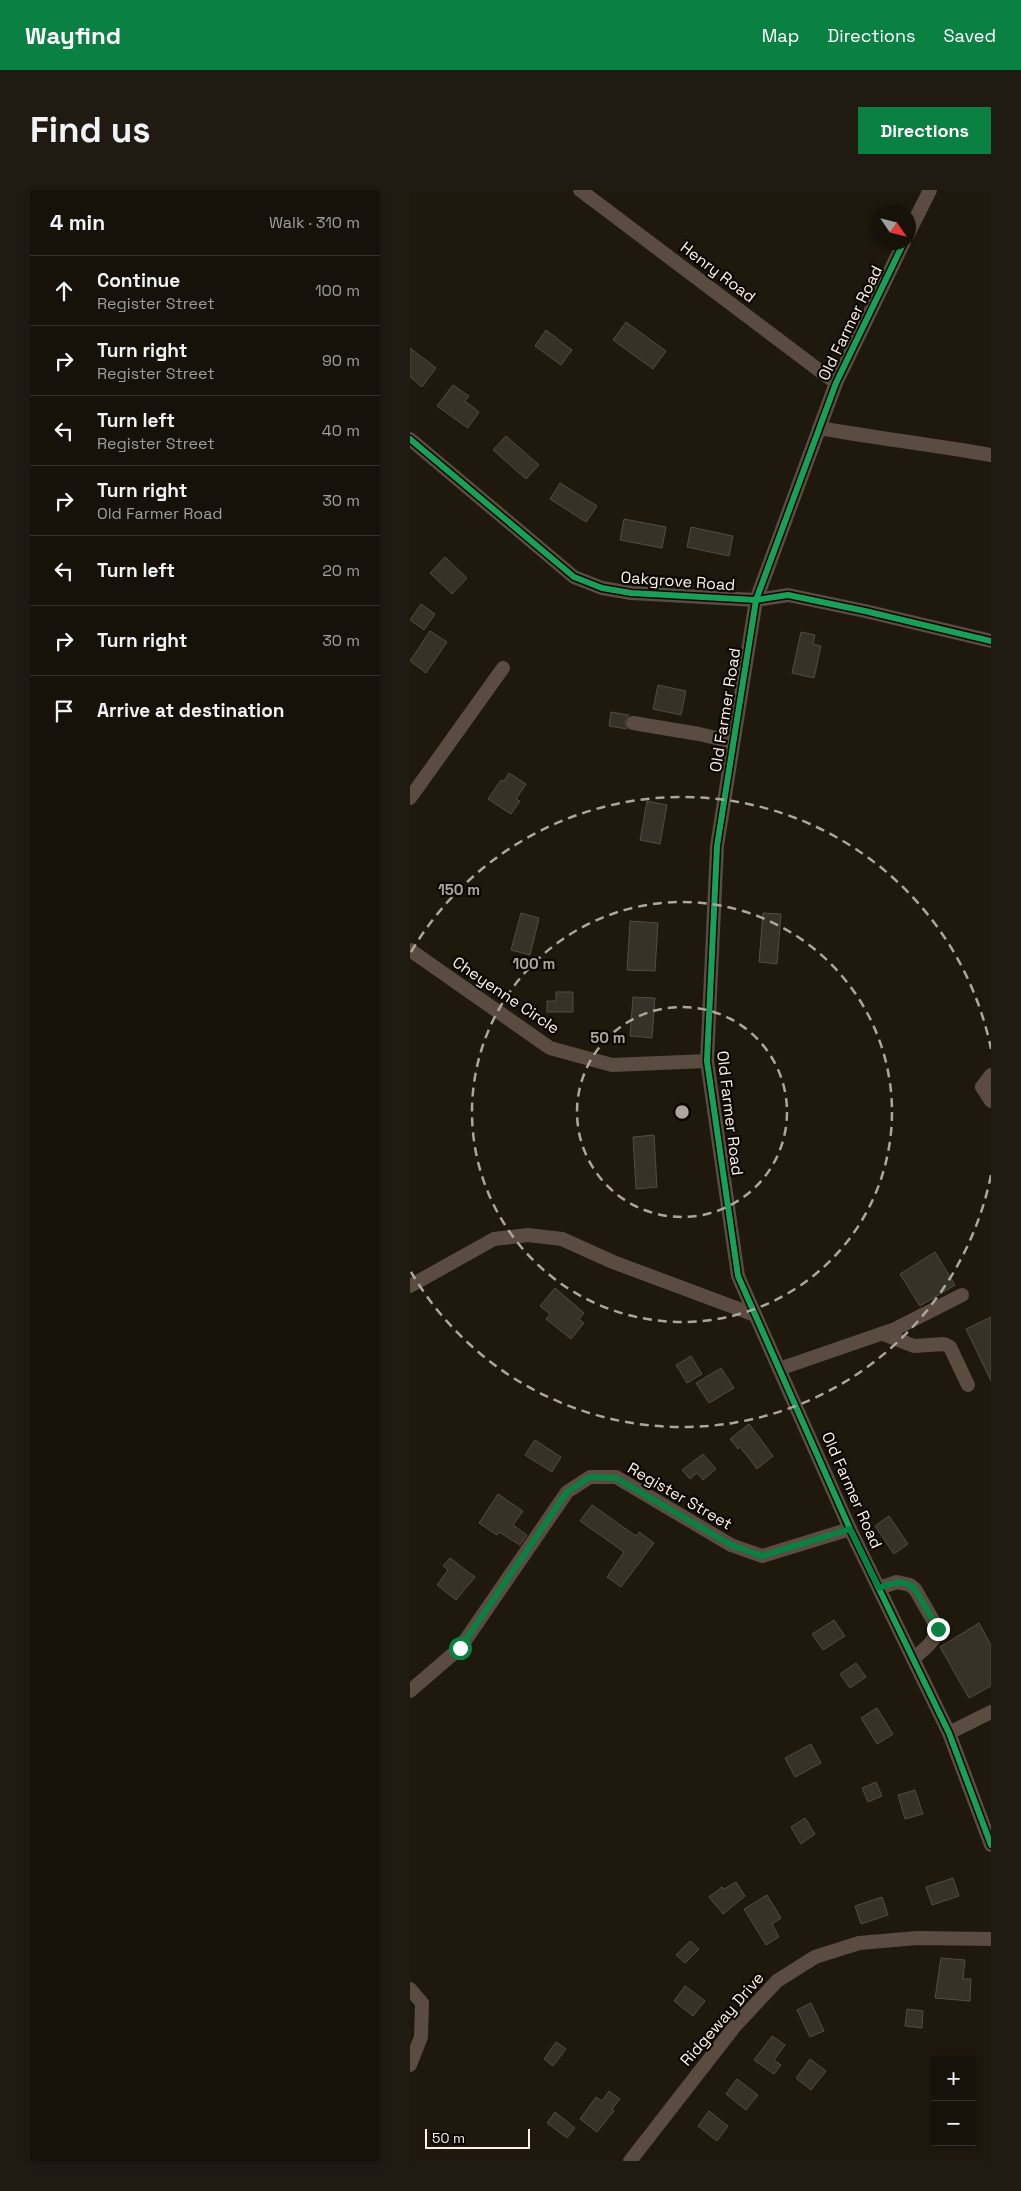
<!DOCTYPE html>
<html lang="en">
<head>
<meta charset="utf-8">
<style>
	:root { --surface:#16120a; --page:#1f1b13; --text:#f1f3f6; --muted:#9e9e9c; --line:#35322b; --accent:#0b8043 }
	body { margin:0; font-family:"Space Grotesk",sans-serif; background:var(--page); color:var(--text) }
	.controls { position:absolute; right:15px; bottom:15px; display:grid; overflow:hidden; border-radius:0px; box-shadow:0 2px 8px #0003 }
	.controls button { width:45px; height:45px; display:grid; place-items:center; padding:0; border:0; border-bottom:1px solid var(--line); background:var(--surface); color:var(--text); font:25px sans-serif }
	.compass { position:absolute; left:461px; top:15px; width:45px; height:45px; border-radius:50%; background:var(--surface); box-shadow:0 2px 8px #0003; rotate:125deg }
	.scale { position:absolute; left:15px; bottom:12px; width:105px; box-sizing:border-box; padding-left:5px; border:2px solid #fcf2e6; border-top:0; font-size:14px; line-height:18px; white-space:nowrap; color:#fcf2e6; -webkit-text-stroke:4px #0b0601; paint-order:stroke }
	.stop { position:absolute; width:15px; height:15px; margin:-11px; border:4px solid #0b8043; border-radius:50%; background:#fff }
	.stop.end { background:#0b8043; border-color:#fff; box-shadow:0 1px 5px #0008 }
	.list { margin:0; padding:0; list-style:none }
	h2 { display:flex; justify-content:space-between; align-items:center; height:65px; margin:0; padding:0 20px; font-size:21px }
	h2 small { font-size:16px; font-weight:400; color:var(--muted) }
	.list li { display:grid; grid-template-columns:32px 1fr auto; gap:15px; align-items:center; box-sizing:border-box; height:70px; padding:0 20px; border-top:1px solid var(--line) }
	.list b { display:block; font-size:19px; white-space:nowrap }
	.list p { margin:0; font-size:16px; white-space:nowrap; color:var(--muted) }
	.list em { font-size:16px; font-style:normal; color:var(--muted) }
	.icon { flex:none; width:28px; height:28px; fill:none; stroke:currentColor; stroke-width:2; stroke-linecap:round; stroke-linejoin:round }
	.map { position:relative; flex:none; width:581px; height:1971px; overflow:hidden; border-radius:0px }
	header { display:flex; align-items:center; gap:30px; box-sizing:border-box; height:70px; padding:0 25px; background:var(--accent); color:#fff }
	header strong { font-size:24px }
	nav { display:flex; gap:28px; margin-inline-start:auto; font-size:18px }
	.intro { display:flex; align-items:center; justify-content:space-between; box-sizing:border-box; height:120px; padding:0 30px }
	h1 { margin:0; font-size:35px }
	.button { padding:12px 22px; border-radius:0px; background:var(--accent); color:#fff; font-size:18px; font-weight:700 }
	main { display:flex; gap:30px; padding:0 30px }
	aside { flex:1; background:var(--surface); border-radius:0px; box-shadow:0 2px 8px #0003 }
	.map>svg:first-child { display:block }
	.building { fill:#363228; stroke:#514d43 }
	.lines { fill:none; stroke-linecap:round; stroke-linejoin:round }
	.minor { stroke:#5a4c40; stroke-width:14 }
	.cycleway-casing { stroke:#0b0601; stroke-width:9 }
	.cycleway { stroke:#1a9f57; stroke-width:6 }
	.route { stroke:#0b8043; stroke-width:6 }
	.ring { fill:none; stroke:#aea69a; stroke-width:2.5; stroke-dasharray:9 6 }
	.labels { text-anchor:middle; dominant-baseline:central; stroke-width:4.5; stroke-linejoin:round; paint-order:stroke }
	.street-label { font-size:16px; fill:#fcf2e6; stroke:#0b0601 }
	.centre { fill:#aea69a; stroke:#0b0601; stroke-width:2.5 }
	.ring-label { font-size:15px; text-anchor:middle; font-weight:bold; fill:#aea69a; stroke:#0b0601; stroke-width:4.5; stroke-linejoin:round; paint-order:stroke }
</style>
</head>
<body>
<header>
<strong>Wayfind</strong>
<nav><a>Map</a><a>Directions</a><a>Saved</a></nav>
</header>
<div class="intro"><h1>Find us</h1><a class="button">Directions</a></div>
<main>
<aside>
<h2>4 min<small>Walk · 310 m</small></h2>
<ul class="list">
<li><svg class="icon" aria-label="ahead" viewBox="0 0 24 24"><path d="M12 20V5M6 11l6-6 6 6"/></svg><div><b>Continue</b><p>Register Street</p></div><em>100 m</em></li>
<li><svg class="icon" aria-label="right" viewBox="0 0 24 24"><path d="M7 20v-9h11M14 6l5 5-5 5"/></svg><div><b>Turn right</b><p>Register Street</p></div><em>90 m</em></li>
<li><svg class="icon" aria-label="left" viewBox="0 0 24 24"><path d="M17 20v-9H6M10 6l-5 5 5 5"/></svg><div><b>Turn left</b><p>Register Street</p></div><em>40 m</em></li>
<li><svg class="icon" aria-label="right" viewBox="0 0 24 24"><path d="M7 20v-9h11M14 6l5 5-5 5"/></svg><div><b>Turn right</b><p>Old Farmer Road</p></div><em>30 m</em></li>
<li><svg class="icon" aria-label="left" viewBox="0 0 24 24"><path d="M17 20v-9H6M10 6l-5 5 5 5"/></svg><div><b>Turn left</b></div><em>20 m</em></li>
<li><svg class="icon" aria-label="right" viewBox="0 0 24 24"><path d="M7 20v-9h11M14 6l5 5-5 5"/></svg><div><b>Turn right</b></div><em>30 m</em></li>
<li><svg class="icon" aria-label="arrive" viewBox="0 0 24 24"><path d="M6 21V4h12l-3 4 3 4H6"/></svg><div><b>Arrive at destination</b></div></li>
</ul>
</aside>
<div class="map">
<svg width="581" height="1971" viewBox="0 0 581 1971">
	<rect width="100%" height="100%" fill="#1e180d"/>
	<!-- building -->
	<g class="building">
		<path d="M 216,132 L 256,161 L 243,179 L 203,150 Z"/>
		<path d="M 136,140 L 162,160 L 151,175 L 125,156 Z"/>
		<path d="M 0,158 L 26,178 L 12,197 L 0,187 Z"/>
		<path d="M 43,195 L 59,206 L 55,211 L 69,222 L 58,238 L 27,216 Z"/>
		<path d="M 96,246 L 129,275 L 116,289 L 83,260 Z"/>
		<path d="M 150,293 L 187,316 L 176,332 L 140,309 Z"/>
		<path d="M 214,329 L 256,337 L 252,358 L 210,350 Z"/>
		<path d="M 281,337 L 323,346 L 319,366 L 277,357 Z"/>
		<path d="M 35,367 L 57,388 L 42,404 L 20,383 Z"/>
		<path d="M 11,414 L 25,424 L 14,440 L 0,430 Z"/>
		<path d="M 20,441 L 37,452 L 16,483 L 0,471 Z"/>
		<path d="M 391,442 L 405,445 L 403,454 L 411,456 L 404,488 L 382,483 Z"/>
		<path d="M 248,495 L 276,501 L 271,525 L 243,519 Z"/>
		<path d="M 201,522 L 219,525 L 215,531 L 217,539 L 199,536 Z"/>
		<path d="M 99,583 L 116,594 L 106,609 L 110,611 L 101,624 L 78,609 L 91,590 L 94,591 Z"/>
		<path d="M 237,611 L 257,615 L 250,654 L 230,650 Z"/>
		<path d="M 111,723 L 129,728 L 120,765 L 101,760 Z"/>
		<path d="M 353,723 L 371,724 L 367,774 L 349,772 Z"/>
		<path d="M 220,731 L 248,733 L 245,781 L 217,780 Z"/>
		<path d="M 146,802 L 163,802 L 163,822 L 137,822 L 137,811 L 146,811 Z"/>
		<path d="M 223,807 L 245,808 L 242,848 L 220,846 Z"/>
		<path d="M 244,945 L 247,997 L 226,999 L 223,947 Z"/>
		<path d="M 525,1062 L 545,1095 L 510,1116 L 490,1084 Z"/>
		<path d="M 145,1098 L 174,1123 L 169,1129 L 174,1133 L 161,1149 L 136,1129 L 140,1124 L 130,1116 Z"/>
		<path d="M 581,1127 L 581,1191 L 556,1139 Z"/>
		<path d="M 281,1166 L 292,1184 L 277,1193 L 266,1175 Z"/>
		<path d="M 311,1178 L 324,1198 L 299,1213 L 286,1193 Z"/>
		<path d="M 339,1234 L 363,1266 L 347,1279 L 330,1257 L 328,1259 L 320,1249 Z"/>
		<path d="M 125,1250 L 151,1267 L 142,1282 L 115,1265 Z"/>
		<path d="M 293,1264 L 306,1279 L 293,1290 L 287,1283 L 280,1289 L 272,1280 Z"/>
		<path d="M 88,1304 L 113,1321 L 103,1335 L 117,1345 L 110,1355 L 89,1342 L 87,1345 L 69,1333 Z"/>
		<path d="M 182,1315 L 226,1346 L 229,1342 L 244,1353 L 211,1397 L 197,1387 L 214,1362 L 170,1331 Z"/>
		<path d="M 479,1326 L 498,1354 L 484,1364 L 465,1336 Z"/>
		<path d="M 40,1368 L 65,1387 L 46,1410 L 27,1395 L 38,1380 L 33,1376 Z"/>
		<path d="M 424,1430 L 435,1446 L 413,1460 L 402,1444 Z"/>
		<path d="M 569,1433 L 581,1455 L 581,1496 L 559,1508 L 530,1457 Z"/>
		<path d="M 446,1473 L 456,1487 L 440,1498 L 430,1484 Z"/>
		<path d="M 467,1518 L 483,1544 L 467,1554 L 451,1528 Z"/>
		<path d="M 401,1554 L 411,1573 L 385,1587 L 375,1568 Z"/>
		<path d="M 466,1592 L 472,1606 L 458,1612 L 452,1598 Z"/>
		<path d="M 505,1600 L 513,1624 L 495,1629 L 488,1605 Z"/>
		<path d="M 395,1628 L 405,1644 L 391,1654 L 381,1637 Z"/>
		<path d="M 543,1688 L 549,1706 L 522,1715 L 516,1697 Z"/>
		<path d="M 326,1692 L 335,1706 L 313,1724 L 299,1707 L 312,1697 L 314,1699 Z"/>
		<path d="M 357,1705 L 371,1728 L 362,1734 L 369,1747 L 356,1755 L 334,1719 Z"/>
		<path d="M 472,1707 L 478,1725 L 451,1734 L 445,1716 Z"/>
		<path d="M 280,1751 L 289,1759 L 275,1773 L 266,1765 Z"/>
		<path d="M 531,1768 L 555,1770 L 553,1789 L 561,1789 L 560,1811 L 525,1808 Z"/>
		<path d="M 275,1796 L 295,1811 L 283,1826 L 264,1811 Z"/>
		<path d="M 401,1813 L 414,1841 L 400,1847 L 387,1820 Z"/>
		<path d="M 497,1819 L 513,1821 L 512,1838 L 495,1836 Z"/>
		<path d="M 362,1846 L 375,1855 L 364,1870 L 371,1875 L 364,1884 L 344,1870 Z"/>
		<path d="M 146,1852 L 156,1859 L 143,1876 L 134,1869 Z"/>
		<path d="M 400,1869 L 416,1881 L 401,1900 L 386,1888 Z"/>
		<path d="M 327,1889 L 348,1905 L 336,1920 L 316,1904 Z"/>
		<path d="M 199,1901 L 210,1909 L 202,1919 L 204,1921 L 187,1942 L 170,1929 L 186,1907 L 192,1911 Z"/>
		<path d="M 299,1921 L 318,1936 L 307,1951 L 288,1936 Z"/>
		<path d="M 145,1922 L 165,1938 L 157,1948 L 137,1933 Z"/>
	</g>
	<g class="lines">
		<!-- minor -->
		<g class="minor">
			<path d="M 170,0 L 426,193"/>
			<path d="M 498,44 L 520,0"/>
			<path d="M 494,52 L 426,193 L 346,410 L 307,656 L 297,871 L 328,1086 L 440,1339 L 539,1543 L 581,1655"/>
			<path d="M 409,238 C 466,248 524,255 581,265"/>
			<path d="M 0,249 L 164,387 L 192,398 L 221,403 L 346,410 L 378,405 L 455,421 L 581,451"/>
			<path d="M 223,533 L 289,544 L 323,552"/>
			<path d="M 0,608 L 93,478"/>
			<path d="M 0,760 L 140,858 L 202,875 L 297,871"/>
			<path d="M 581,885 L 572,897 L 581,911"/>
			<path d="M 0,1096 L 84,1049 L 118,1045 L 152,1049 L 203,1072 L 345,1125"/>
			<path d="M 473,1144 L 504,1156 L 534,1154 L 540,1157 L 558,1195"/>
			<path d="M 369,1179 L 485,1139 L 552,1105"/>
			<path d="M 469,1398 L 487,1392 L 500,1395 L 505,1399 L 528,1439 C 524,1453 513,1460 503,1469"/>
			<path d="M 0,1501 L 50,1458 L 157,1302 L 180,1287 L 206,1287 L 321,1355 L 352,1366 L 440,1339"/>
			<path d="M 539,1543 L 581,1522"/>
			<path d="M 0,1799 L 12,1813 L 11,1847 L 0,1875"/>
			<path d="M 220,1971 L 325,1836 L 367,1791 L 405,1767 L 449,1753 L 507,1748 L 581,1749"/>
		</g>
		<!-- cycleway casing -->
		<g class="cycleway-casing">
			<g id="cycleway">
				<path d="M 494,52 L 426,193 L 346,410 L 307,656 L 297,871 L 328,1086 L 440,1339 L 539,1543 L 581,1655"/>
				<path d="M 0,249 L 164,387 L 192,398 L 221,403 L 346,410 L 378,405 L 455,421 L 581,451"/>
			</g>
		</g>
		<!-- cycleway -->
		<use href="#cycleway" class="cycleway"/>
	</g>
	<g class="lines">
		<!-- route -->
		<path class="route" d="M 50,1458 L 157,1302 L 180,1287 L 206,1288 L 321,1355 L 352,1366 L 440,1339 L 469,1398 C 483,1393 493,1388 505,1399 L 528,1439"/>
	</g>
	<!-- distance rings -->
	<g class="ring">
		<circle cx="272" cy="922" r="105"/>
		<circle cx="272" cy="922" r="210"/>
		<path d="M581 985A315 315 0 0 1 1 1082M1 762A315 315 0 0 1 581 859"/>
	</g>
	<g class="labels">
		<!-- street labels -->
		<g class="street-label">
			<text transform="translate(308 82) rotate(37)">Henry Road</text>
			<text transform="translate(440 133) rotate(-64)">Old Farmer Road</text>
			<text transform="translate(268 391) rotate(4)">Oakgrove Road</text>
			<text transform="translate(315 520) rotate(-81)">Old Farmer Road</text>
			<text transform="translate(96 805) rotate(34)">Cheyenne Circle</text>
			<text transform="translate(320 923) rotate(83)">Old Farmer Road</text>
			<text transform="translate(442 1300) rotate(66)">Old Farmer Road</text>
			<text transform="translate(270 1306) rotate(30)">Register Street</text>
			<text transform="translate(312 1829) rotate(-49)">Ridgeway Drive</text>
		</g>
	</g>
	<circle cx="272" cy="922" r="8" class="centre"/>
	<g class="ring-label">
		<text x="49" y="705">150 m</text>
		<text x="124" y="779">100 m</text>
		<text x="198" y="853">50 m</text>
	</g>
</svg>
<div class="controls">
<button>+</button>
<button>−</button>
</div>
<svg class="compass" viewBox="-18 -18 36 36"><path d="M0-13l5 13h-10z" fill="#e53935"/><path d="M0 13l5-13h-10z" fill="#9e9e9c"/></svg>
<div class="scale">50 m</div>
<div class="stop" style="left:50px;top:1458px"></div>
<div class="stop end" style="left:528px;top:1439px"></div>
</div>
</main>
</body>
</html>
